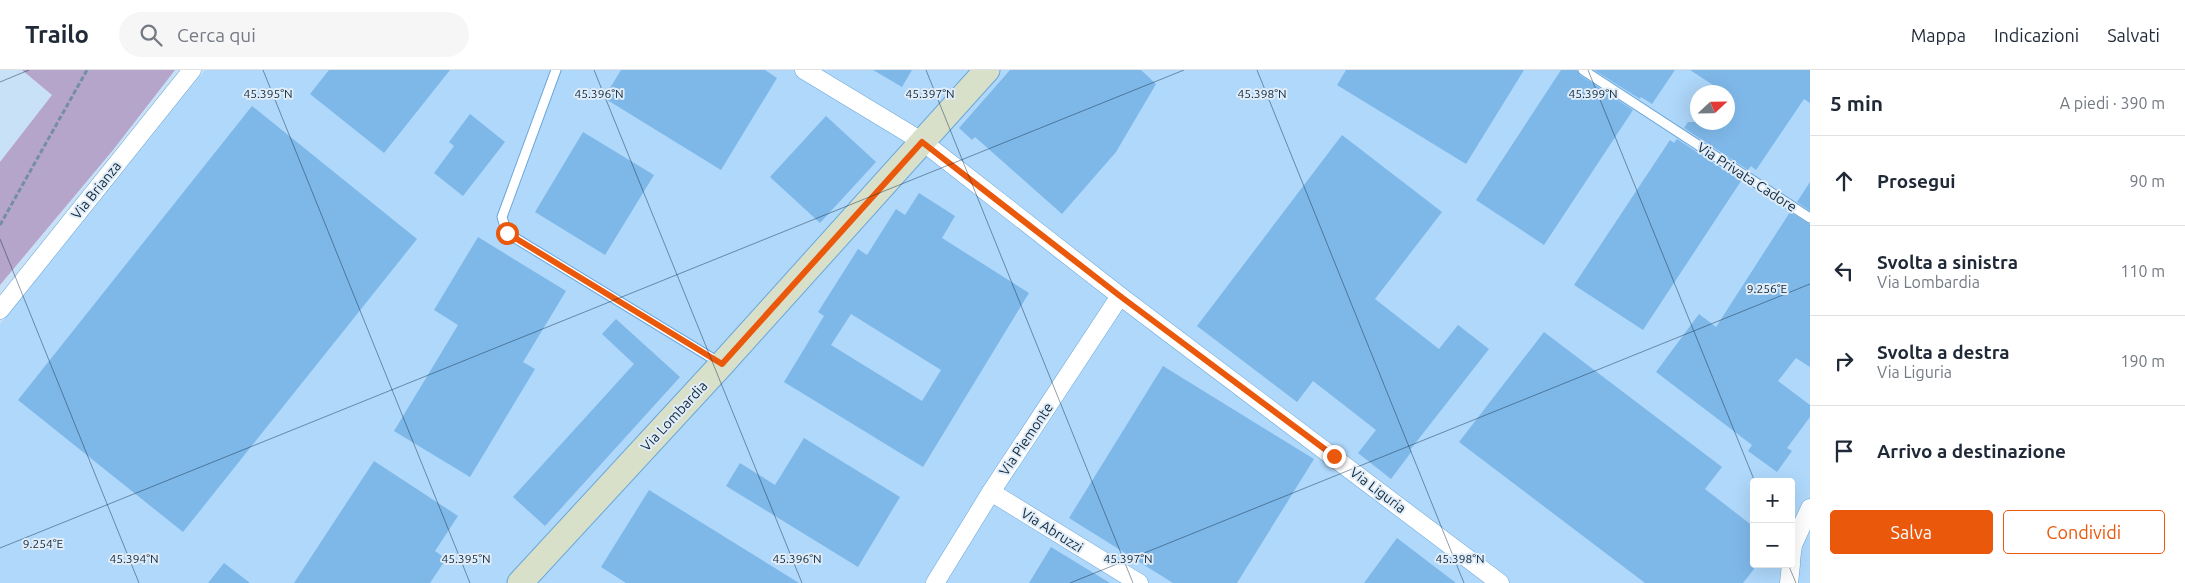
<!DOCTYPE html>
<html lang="it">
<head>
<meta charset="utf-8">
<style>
	:root { --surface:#fff; --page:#f6f6f7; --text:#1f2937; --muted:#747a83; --line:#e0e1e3; --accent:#ea580c }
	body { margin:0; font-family:Ubuntu,sans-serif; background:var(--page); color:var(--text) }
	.controls { position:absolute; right:15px; bottom:15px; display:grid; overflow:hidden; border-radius:5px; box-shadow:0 5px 20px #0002 }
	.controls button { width:45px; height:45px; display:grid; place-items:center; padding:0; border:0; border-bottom:1px solid var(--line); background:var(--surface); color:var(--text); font:25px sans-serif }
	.compass { position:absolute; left:1690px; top:15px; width:45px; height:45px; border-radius:50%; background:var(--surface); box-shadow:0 5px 20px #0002; rotate:68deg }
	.stop { position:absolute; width:15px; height:15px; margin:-11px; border:4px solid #ea580c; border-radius:50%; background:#fff }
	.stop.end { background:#ea580c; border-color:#fff; box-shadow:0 1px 5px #0008 }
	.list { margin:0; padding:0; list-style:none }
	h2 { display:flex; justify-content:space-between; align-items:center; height:65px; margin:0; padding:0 20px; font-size:21px }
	h2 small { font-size:16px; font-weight:400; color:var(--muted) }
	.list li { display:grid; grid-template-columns:32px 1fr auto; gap:15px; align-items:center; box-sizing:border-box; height:90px; padding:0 20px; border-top:1px solid var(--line) }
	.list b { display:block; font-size:19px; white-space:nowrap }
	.list p { margin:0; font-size:16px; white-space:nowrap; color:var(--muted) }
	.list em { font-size:16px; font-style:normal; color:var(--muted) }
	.actions { display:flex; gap:10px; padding:15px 20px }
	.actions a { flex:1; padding:11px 0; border:1px solid var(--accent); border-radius:5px; text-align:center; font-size:18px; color:var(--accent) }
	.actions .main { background:var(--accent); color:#fff }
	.icon { flex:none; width:28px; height:28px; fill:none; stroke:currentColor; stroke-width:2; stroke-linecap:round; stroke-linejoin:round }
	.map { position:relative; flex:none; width:1810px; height:513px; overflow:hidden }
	header { display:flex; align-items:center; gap:30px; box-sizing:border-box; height:70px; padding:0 25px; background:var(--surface); border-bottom:1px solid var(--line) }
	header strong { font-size:24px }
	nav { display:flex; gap:28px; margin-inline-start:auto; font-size:18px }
	.search { width:350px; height:45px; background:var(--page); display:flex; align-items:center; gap:12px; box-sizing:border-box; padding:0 18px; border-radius:28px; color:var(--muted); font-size:19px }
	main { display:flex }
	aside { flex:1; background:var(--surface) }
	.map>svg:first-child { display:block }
	.built { fill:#afd8fb; fill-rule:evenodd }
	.green { fill:#b6a5cb }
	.building { fill:#7eb8e9; fill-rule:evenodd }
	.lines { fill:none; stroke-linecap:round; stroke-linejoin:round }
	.lane-casing { stroke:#6aa7da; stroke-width:11 }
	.street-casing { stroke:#6aa7da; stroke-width:19 }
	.secondary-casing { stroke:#6aa7da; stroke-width:27 }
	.path { stroke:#758ea3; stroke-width:3; stroke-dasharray:5 2.5; stroke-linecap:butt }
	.lane { stroke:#fff; stroke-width:9 }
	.street { stroke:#fff; stroke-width:18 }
	.secondary { stroke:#d8e0c9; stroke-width:25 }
	.route { stroke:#ea580c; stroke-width:6 }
	.ticks { fill:none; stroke:#0f283c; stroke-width:1; stroke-opacity:0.45 }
	.labels { text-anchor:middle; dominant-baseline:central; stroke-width:4; stroke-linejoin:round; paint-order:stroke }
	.street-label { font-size:14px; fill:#0f283c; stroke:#e0ecf7 }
	.ticks-label { font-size:12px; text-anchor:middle; fill:#0f283c; stroke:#e0ecf7; stroke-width:4; stroke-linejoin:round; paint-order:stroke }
</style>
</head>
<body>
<header>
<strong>Trailo</strong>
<div class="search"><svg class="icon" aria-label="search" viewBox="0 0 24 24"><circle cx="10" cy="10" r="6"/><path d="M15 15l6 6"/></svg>Cerca qui</div>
<nav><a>Mappa</a><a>Indicazioni</a><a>Salvati</a></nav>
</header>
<main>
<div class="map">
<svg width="1810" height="513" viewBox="0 0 1810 513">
	<rect width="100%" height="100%" fill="#c8e1f6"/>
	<!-- built -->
	<path class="built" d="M 205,0 L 1810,0 L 1810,513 L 0,513 L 0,254 ZM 1698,22 L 1728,22 L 1728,52 L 1698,52 ZM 1754,412 L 1791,412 L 1791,494 L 1754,494 Z"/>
	<!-- green -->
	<path class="green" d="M 22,0 L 175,0 L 113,80 L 0,215 L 0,92 L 52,25 Z"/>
	<!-- building -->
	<g class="building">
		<path d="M 329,0 L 450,0 L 384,83 L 310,24 Z"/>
		<path d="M 621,0 L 765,0 L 777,8 L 721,100 L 604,28 Z"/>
		<path d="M 873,0 L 912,0 L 902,17 Z"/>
		<path d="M 1010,0 L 1141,0 L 1156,14 L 1116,82 L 1062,144 L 975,67 L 972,70 L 959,58 Z"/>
		<path d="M 1346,0 L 1524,0 L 1466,94 L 1337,15 Z"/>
		<path d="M 1561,0 L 1577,0 L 1580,5 L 1633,40 L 1544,175 L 1476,130 Z"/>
		<path d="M 1594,0 L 1675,0 L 1652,34 L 1641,27 L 1640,29 Z"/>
		<path d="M 1690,0 L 1810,0 L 1810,33 L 1804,29 L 1756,100 L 1751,96 L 1748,100 L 1684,58 L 1688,52 L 1728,52 L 1728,22 L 1708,22 L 1713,15 Z"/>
		<path d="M 252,36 L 417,169 L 183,462 L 18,330 Z"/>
		<path d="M 470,44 L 505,72 L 463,126 L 434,103 L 454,76 L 449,72 Z"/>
		<path d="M 826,46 L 876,92 L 820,153 L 770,107 Z"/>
		<path d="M 583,62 L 654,105 L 605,185 L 535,142 Z"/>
		<path d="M 1342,65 L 1442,142 L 1375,229 L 1439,279 L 1458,255 L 1489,279 L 1410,380 L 1412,381 L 1391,409 L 1358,383 L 1376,360 L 1313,311 L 1297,332 L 1197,256 Z"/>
		<path d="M 1677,69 L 1741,111 L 1643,260 L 1574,215 L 1670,70 L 1674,73 Z"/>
		<path d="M 1810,112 L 1810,141 L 1797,132 Z"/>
		<path d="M 919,123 L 955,146 L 942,168 L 1029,223 L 923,397 L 784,312 L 824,246 L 818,242 L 858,179 L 867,185 L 896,139 L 905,145 ZM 851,244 L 941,300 L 922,331 L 831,275 Z"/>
		<path d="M 1790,142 L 1810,154 L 1810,297 L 1796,288 L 1778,311 L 1810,335 L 1810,347 L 1787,378 L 1792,381 L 1777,402 L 1748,381 L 1752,375 L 1656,302 L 1699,244 L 1716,257 Z"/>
		<path d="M 478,167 L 566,221 L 523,292 L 535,299 L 470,407 L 394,361 L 458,255 L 434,240 Z"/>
		<path d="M 616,249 L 680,307 L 545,456 L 513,427 L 634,294 L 602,264 Z"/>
		<path d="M 1544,262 L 1722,397 L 1705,419 L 1754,457 L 1754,499 L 1743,513 L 1645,513 L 1459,372 Z"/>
		<path d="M 1163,296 L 1314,389 L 1237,513 L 1173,513 L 1069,448 Z"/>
		<path d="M 804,368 L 900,427 L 858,497 L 726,416 L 740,393 L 775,415 Z"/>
		<path d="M 374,391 L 458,446 L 435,481 L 446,489 L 430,513 L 294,513 Z"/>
		<path d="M 649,420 L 799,513 L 626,513 L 601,497 Z"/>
		<path d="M 1397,468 L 1456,513 L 1364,513 Z"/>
		<path d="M 1051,477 L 1110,513 L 1029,513 Z"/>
		<path d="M 224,493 L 250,513 L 208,513 Z"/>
	</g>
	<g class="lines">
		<!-- lane casing -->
		<g class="lane-casing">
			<g id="lane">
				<path d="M 556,0 L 502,147 L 507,163 L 720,293"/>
				<path d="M 1583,0 L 1810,148"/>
			</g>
		</g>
		<!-- street casing -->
		<g class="street-casing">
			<g id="street">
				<path d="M 804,0 L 923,72 L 1120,226 L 1500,513"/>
				<path d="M 0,240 L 192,0"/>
				<path d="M 991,422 L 1139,513"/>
				<path d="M 1791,490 L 1793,475 L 1810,438"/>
				<path d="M 935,513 L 991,422 L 1120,226"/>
				<path d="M 1789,513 L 1791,494"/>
			</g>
		</g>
		<!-- secondary casing -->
		<g class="secondary-casing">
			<path id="secondary" d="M 520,513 L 722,294 L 987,0"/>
		</g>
		<!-- path -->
		<path class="path" d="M 0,155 L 87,0"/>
		<!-- lane -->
		<use href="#lane" class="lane"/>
		<!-- street -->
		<use href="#street" class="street"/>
		<!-- secondary -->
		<use href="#secondary" class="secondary"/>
	</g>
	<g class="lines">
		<!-- route -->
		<path class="route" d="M 507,163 L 722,294 L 922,72 L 1120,226 L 1334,386"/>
	</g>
	<!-- ticks -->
	<path class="ticks" d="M 263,0 L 470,513M 594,0 L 802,513M 926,0 L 1133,513M 1257,0 L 1464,513M 1588,0 L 1755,412M 0,12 L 29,0M 0,169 L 139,513M 0,478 L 1184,0M 1788,494 L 1796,513M 1070,513 L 1810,214"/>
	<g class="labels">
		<!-- street labels -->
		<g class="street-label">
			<text transform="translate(1747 107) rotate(33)">Via Privata Cadore</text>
			<text transform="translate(96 120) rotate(-51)">Via Brianza</text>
			<text transform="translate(674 346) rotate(-47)">Via Lombardia</text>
			<text transform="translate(1026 369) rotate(-56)">Via Piemonte</text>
			<text transform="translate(1378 420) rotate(37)">Via Liguria</text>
			<text transform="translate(1052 460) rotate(32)">Via Abruzzi</text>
		</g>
	</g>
	<g class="ticks-label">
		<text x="599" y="28">45.396°N</text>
		<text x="930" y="28">45.397°N</text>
		<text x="1593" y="28">45.399°N</text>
		<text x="268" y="28">45.395°N</text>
		<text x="1262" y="28">45.398°N</text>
		<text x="1767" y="223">9.256°E</text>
		<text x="43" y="478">9.254°E</text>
		<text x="134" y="493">45.394°N</text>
		<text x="466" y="493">45.395°N</text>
		<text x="797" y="493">45.396°N</text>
		<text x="1128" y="493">45.397°N</text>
		<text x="1460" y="493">45.398°N</text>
	</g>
</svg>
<div class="controls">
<button>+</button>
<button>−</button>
</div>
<svg class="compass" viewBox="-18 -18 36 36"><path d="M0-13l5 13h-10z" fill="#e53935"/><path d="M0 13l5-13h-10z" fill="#747a83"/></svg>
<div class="stop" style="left:507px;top:163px"></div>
<div class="stop end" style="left:1334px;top:386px"></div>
</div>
<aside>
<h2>5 min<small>A piedi · 390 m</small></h2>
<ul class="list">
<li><svg class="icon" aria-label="ahead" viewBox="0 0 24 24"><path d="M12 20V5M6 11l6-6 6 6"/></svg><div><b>Prosegui</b></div><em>90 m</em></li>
<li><svg class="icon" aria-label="left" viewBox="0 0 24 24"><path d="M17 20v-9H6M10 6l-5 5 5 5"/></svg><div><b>Svolta a sinistra</b><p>Via Lombardia</p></div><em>110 m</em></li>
<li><svg class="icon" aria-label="right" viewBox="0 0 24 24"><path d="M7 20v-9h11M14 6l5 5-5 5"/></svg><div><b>Svolta a destra</b><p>Via Liguria</p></div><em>190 m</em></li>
<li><svg class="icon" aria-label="arrive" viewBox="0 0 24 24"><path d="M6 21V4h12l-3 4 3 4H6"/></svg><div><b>Arrivo a destinazione</b></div></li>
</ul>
<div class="actions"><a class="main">Salva</a><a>Condividi</a></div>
</aside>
</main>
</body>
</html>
